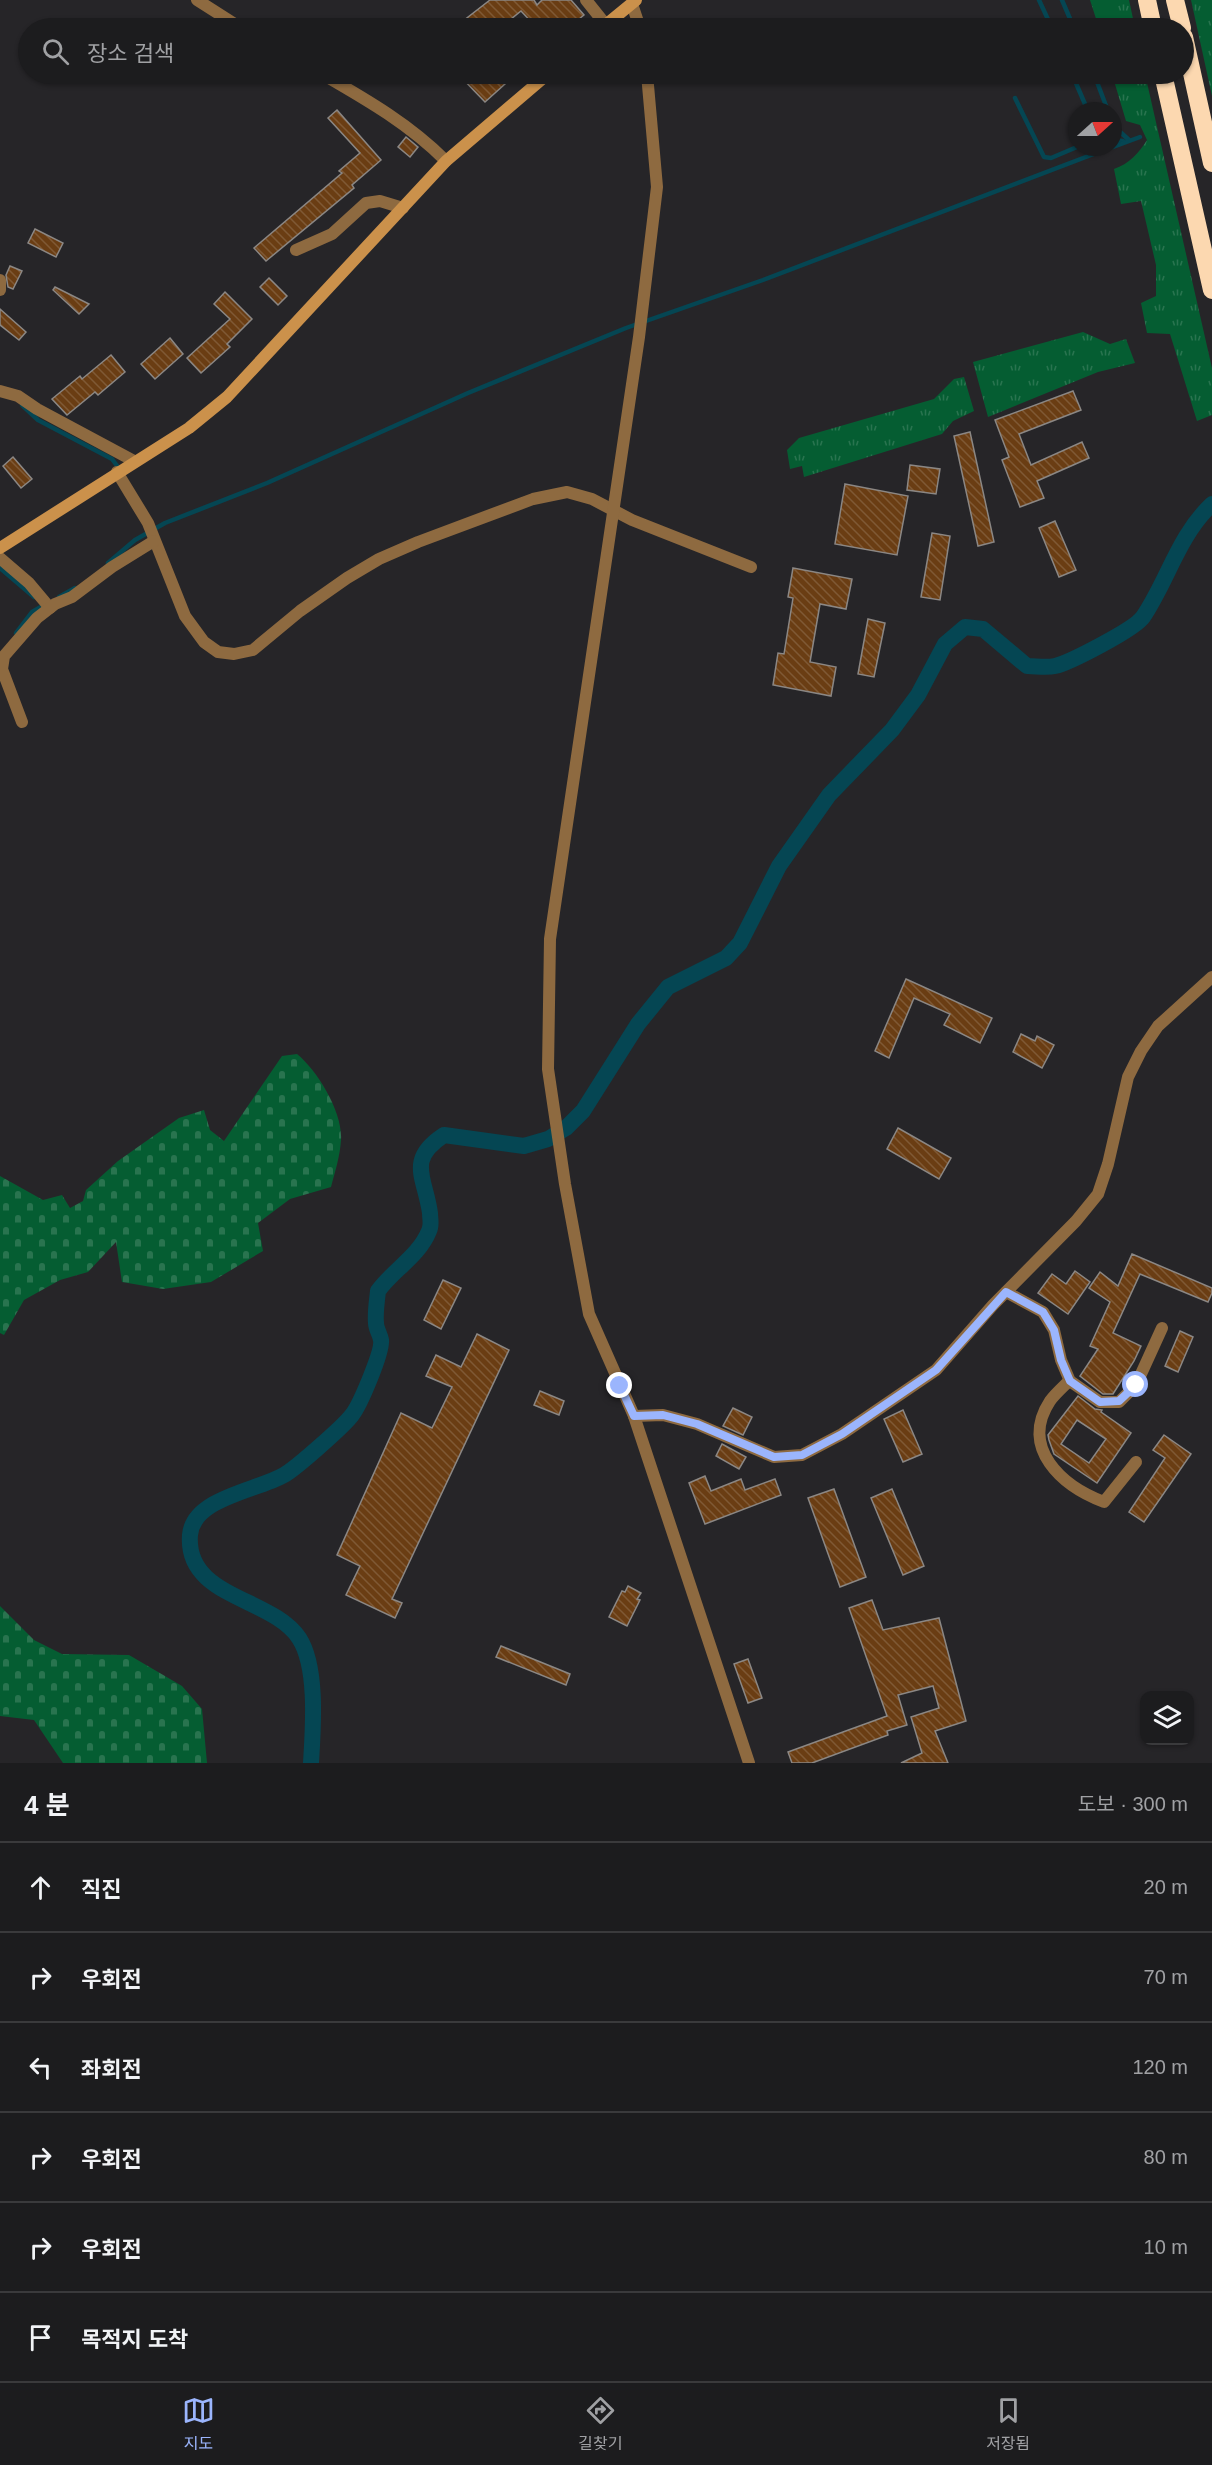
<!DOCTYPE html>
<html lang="ko">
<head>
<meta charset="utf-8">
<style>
	:root { --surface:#1c1c1e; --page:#29292b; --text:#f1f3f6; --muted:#a0a1a4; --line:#3a3a3c; --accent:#9bb5fd }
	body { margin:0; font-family:Arial,"Noto Sans KR",sans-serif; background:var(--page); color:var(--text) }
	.controls { position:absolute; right:18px; bottom:18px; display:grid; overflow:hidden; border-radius:12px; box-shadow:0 2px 4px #0004 }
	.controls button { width:54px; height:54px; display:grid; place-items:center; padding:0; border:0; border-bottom:2px solid var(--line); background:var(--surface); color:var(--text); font:30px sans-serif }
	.compass { position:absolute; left:1068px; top:102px; width:54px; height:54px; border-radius:50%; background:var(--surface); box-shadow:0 2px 4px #0004; rotate:69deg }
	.stop { position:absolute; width:18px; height:18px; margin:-14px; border:4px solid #9bb5fd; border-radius:50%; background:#fff }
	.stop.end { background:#9bb5fd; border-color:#fff; box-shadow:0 2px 6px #0008 }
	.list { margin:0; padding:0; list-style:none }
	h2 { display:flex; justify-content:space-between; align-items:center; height:78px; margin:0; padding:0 24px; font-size:26px }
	h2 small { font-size:20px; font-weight:400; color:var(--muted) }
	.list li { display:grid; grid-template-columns:39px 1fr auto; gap:18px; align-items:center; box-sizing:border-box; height:90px; padding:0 24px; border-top:2px solid var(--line) }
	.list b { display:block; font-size:22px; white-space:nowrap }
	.list em { font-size:20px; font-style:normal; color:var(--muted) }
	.icon { flex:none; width:33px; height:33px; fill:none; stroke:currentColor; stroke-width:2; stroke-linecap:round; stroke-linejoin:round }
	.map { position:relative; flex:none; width:1212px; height:1763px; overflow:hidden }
	.search { position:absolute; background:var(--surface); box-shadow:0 2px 4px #0004; left:18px; right:18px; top:18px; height:66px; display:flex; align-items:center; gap:15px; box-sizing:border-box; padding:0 21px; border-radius:33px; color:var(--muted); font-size:22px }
	.sheet { height:618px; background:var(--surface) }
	nav { display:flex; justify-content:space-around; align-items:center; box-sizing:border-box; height:84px; border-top:2px solid var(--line); background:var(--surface); font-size:16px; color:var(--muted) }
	nav a { display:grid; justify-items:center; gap:3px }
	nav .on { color:var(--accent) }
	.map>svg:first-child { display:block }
	.grass { fill:url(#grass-tufts) }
	.cemetery { fill:url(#cemetery-stones) }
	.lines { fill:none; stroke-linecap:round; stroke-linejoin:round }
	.stream { stroke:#054653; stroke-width:4.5 }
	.canal { stroke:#054653; stroke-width:16 }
	.building { fill:url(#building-back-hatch); stroke:#8b8784; stroke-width:1.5; fill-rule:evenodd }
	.minor { stroke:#8e6a40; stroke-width:12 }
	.tertiary { stroke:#8e6a40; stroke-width:12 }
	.secondary { stroke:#cb914b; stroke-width:12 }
	.motorway { stroke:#fcd8b0; stroke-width:18 }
	.route { stroke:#9bb5fd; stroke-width:8 }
</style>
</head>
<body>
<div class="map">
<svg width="1212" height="1763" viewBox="0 0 1212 1763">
	<defs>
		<pattern id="grass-tufts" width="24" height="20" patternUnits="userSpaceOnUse" patternTransform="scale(1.5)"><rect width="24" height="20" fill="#055d32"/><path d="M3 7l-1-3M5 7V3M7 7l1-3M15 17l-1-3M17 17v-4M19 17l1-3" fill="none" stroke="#29744f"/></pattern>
		<pattern id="cemetery-stones" width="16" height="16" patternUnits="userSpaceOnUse" patternTransform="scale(1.5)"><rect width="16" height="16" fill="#055d32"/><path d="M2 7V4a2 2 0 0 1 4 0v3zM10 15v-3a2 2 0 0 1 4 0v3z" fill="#29744f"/></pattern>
		<pattern id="building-back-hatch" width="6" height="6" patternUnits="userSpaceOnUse" patternTransform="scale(1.5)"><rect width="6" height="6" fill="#6a3d13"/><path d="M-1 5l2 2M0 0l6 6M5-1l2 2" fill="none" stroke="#7f5935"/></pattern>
	</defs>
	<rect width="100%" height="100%" fill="#262528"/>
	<!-- grass -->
	<g class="grass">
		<path d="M 1090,0 L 1129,0 L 1135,28 L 1099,28 Z"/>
		<path d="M 1191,0 L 1212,0 L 1212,96 Z"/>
		<path d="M 1112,74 L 1145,74 L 1212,368 L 1212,415 L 1197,421 L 1170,334 L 1147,333 L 1141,303 L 1156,296 L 1156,265 L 1141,201 L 1121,204 L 1114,169 C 1129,164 1139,153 1147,140 L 1140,125 L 1126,121 Z"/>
		<path d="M 1083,332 L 1110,344 L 1126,339 L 1135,363 L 1098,372 L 988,417 L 973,362 Z"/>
		<path d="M 964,377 L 974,411 L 953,421 L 942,434 L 804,477 L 802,466 L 790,469 L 787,450 L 799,438 L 934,399 L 954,379 Z"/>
	</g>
	<!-- cemetery -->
	<g class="cemetery">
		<path d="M 297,1054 C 318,1071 343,1113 341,1140 C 340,1156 335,1172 331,1187 L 290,1199 L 258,1223 L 263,1251 L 211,1282 L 163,1289 L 122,1282 L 116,1242 L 88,1272 L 60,1280 L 24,1300 L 4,1335 L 0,1333 L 0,1176 L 43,1200 L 62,1195 L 70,1208 L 83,1201 L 86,1190 L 118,1161 L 179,1118 L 204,1110 L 210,1130 L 224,1141 L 282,1056 Z"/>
		<path d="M 0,1606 L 34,1640 L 62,1654 L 129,1655 L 182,1686 L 202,1709 L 207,1763 L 63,1763 L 34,1720 L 0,1716 Z"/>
	</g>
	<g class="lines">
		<!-- stream -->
		<g class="stream">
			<path d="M 1039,0 L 1052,28"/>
			<path d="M 1062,0 L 1074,28"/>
			<path d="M 1072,74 L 1088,111"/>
			<path d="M 1094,74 L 1108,111"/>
			<path d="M 1015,98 L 1044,157 L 1051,158 L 1077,147"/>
			<path d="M 1113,122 L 1117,129 L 1129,140"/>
			<path d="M 1113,140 L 1123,141"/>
			<path d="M 1113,147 L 1140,137"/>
			<path d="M 22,405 L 38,420 L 112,459 L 121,471"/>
			<path d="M 108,563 L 135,540 L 165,523 L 267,483 L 468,393 L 626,328 L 763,280 L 1112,147"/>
			<path d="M 0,568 L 34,597"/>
			<path d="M 59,597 L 75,588"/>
			<path d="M 16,633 L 32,612 L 46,604"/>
		</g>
		<!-- canal -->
		<path class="canal" d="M 311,1763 C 313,1729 318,1667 299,1638 C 272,1597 185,1598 190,1535 C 193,1498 256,1491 284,1475 C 295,1469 344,1426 352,1415 C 360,1405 383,1351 381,1340 C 380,1334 376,1329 376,1323 C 375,1312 377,1301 378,1291 C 393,1270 419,1256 429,1231 C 432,1225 430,1219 430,1213 C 425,1177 406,1160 444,1135 L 524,1146 L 548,1139 L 566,1128 L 583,1111 L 638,1024 L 668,987 L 726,958 L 740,943 L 779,866 L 829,795 L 892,730 L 918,695 L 945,644 L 965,627 L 983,629 L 1027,666 C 1036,666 1046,668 1055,666 C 1069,663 1135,629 1143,617 C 1168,580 1178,536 1212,504"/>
	</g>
	<!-- building -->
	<g class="building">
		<path d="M 490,0 L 534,0 L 537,5 L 542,0 L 571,0 L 584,15 L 568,28 L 537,28 L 521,11 L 500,28 L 454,28 Z"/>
		<path d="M 458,74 L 516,74 L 485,102 Z"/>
		<path d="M 337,110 L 381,160 L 352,185 L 354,188 L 266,261 L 254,248 L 342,173 L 339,171 L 360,153 L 328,118 Z"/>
		<path d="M 406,137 L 418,147 L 410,157 L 398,147 Z"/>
		<path d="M 35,229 L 63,243 L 56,257 L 28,243 Z"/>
		<path d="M 10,266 L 22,271 L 13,289 L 8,287 L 6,275 Z"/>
		<path d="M 269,278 L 287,296 L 278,305 L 260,287 Z"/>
		<path d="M 55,287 L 89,304 L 79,314 L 53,290 Z"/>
		<path d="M 225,292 L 252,319 L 227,344 L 230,347 L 201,373 L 187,358 L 230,319 L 214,304 Z"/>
		<path d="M 0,309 L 26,332 L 19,340 L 0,325 Z"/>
		<path d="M 170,338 L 183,354 L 155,379 L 141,364 Z"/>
		<path d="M 111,355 L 125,372 L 98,395 L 95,392 L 67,415 L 52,399 L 80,376 L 82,379 Z"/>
		<path d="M 1073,391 L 1081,410 L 1019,434 L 1031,465 L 1082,442 L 1089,458 L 1037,481 L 1044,498 L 1020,507 L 1002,460 L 1009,457 L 995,420 Z"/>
		<path d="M 970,432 L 994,542 L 978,546 L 954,436 Z"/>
		<path d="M 13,457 L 32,479 L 21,488 L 3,466 Z"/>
		<path d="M 910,465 L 940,469 L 936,494 L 907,490 Z"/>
		<path d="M 845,484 L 908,496 L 897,555 L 835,544 Z"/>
		<path d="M 1055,521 L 1076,570 L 1059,577 L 1039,528 Z"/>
		<path d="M 932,533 L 950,536 L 940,600 L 921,597 Z"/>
		<path d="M 793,568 L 852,579 L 846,609 L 820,604 L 810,662 L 836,667 L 831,696 L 773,685 L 778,653 L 784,654 L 793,598 L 788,597 Z"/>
		<path d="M 868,619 L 885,623 L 874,677 L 858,674 Z"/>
		<path d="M 906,979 L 992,1018 L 980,1043 L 944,1025 L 950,1014 L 914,998 L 889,1058 L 875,1051 Z"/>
		<path d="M 1021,1034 L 1035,1041 L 1037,1036 L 1054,1045 L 1042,1068 L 1013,1052 Z"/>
		<path d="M 898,1128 L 951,1158 L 939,1179 L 887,1149 Z"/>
		<path d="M 1132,1254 L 1212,1288 L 1212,1293 L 1208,1302 L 1140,1274 L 1113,1333 L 1141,1346 L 1134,1361 L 1113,1394 L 1103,1394 L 1080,1376 L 1098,1349 L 1090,1346 L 1110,1302 L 1089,1288 L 1100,1272 L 1118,1286 Z"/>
		<path d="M 1075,1271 L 1090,1282 L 1068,1314 L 1038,1293 L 1052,1274 L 1066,1284 Z"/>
		<path d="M 443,1280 L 461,1288 L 441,1329 L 424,1320 Z"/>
		<path d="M 1180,1331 L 1193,1337 L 1178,1372 L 1165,1366 Z"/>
		<path d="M 477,1334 L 509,1350 L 392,1599 L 402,1603 L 395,1618 L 346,1595 L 360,1566 L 337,1555 L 401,1413 L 432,1428 L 452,1387 L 426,1376 L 436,1355 L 461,1367 Z"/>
		<path d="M 540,1391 L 564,1401 L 559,1415 L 534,1405 Z"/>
		<path d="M 1078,1396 L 1095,1409 L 1102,1410 L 1101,1412 L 1131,1433 L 1097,1483 L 1054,1454 L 1049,1440 L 1048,1435 ZM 1077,1420 L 1106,1439 L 1089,1463 L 1061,1444 Z"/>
		<path d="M 733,1408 L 752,1417 L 743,1435 L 723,1426 Z"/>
		<path d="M 903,1410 L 922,1454 L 903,1462 L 884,1419 Z"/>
		<path d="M 1164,1435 L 1191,1454 L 1144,1522 L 1129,1512 L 1165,1458 L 1153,1450 Z"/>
		<path d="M 722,1444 L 746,1457 L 739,1469 L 716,1456 Z"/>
		<path d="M 705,1476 L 711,1491 L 741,1479 L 745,1490 L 775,1479 L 781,1495 L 705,1524 L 689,1483 Z"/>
		<path d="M 834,1489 L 866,1577 L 840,1587 L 808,1498 Z"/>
		<path d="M 892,1489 L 924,1566 L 903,1575 L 871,1498 Z"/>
		<path d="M 628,1586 L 641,1593 L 637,1599 L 640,1600 L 627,1626 L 609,1617 L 622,1591 L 625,1592 Z"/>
		<path d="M 872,1600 L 883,1630 L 939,1618 L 966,1721 L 935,1731 L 948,1763 L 901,1763 L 922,1753 L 911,1717 L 939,1708 L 933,1686 L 898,1695 L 907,1725 L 887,1731 L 888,1735 L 812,1763 L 792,1763 L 788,1752 L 887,1716 L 849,1608 Z"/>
		<path d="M 501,1646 L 570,1674 L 566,1685 L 496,1657 Z"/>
		<path d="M 748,1659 L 762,1698 L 748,1703 L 734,1664 Z"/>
	</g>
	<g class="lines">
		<!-- minor -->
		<g class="minor">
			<path d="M 197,0 L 241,28"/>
			<path d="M 586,0 L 606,25"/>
			<path d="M 322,74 C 367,100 409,124 446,161"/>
			<path d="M 296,250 L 332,234 L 366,203 L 380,201 L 403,208"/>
			<path d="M 0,280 L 0,290"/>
			<path d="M 0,391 L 18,396 L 37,409 L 134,461"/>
			<path d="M 117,472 L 148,523 L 185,616 L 204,642 L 218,652 L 234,654 L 253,650 L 300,611 L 347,578 L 379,559 L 418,542 L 533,499 L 567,492 L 592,499 L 632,520 L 751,567"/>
			<path d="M 0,558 L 29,583 L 50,608"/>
			<path d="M 22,722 L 2,669 L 4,656 L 37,618 L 55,604 L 72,597 L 112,567 L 154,541"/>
			<path d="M 1006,1292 L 1043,1312 L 1054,1330 L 1061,1360 L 1070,1381 L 1100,1402 L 1119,1402 L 1136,1385 L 1162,1328"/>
			<path d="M 1069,1381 C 1063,1387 1055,1394 1050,1401 C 1019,1448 1062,1486 1104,1502 L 1136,1462"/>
			<path d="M 634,1416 L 663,1415 L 697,1424 L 774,1457 L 802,1455 L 842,1434 L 936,1370 L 993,1305 L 1076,1221 L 1098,1194 L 1108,1164 L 1128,1077 L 1141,1051 L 1158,1026 L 1212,977"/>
		</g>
		<!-- tertiary -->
		<g class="tertiary">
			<path d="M 632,4 L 640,28"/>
			<path d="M 647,74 L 657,187 L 639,337 L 550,939 L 548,1069 L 565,1184 L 589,1314 L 634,1416 L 749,1763"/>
		</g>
		<!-- secondary -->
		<g class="secondary">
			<path d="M 602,28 L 636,0"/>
			<path d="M 0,548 L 189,428 L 227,397 L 446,161 L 548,74"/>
		</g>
		<!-- motorway -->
		<g class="motorway">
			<path d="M 1147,0 L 1153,28"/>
			<path d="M 1175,0 L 1182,28"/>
			<path d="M 1184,37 L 1212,163"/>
			<path d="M 1163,74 L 1212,290"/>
		</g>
	</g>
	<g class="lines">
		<!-- route -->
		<path class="route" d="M 620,1386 L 634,1416 L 663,1415 L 697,1424 L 774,1457 L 802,1455 L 842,1434 L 936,1370 L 1006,1292 L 1043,1312 L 1054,1330 L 1061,1360 L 1070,1381 L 1100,1402 L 1119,1401 L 1136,1385"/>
	</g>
</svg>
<div class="controls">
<button><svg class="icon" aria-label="layers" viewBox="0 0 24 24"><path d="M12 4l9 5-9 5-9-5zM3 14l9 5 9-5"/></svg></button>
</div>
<svg class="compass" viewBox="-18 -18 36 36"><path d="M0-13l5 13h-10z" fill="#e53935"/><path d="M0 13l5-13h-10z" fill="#a0a1a4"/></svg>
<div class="stop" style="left:1136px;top:1385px"></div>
<div class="stop end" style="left:620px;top:1386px"></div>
<div class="search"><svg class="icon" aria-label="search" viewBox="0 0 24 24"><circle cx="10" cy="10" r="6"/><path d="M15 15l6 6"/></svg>장소 검색</div>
</div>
<section class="sheet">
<h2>4 분<small>도보 · 300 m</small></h2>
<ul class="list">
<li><svg class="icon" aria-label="ahead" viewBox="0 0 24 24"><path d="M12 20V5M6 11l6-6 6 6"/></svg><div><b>직진</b></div><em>20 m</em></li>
<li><svg class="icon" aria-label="right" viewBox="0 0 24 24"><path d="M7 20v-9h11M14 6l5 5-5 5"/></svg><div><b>우회전</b></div><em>70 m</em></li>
<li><svg class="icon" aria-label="left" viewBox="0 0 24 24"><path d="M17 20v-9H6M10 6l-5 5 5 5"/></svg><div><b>좌회전</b></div><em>120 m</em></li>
<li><svg class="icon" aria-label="right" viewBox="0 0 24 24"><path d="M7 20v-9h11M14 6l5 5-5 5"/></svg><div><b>우회전</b></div><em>80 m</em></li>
<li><svg class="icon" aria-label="right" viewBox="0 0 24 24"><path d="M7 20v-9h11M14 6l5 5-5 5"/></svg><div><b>우회전</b></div><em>10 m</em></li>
<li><svg class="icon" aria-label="arrive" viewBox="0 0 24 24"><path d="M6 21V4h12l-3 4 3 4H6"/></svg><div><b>목적지 도착</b></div></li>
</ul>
</section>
<nav>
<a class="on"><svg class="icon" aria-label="map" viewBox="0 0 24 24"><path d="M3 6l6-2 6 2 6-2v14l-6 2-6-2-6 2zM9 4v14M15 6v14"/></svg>지도</a>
<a><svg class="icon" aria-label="directions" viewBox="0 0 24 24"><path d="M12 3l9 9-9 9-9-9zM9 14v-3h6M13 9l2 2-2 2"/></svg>길찾기</a>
<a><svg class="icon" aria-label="saved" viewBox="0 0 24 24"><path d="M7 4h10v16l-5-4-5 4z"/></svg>저장됨</a>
</nav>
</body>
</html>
